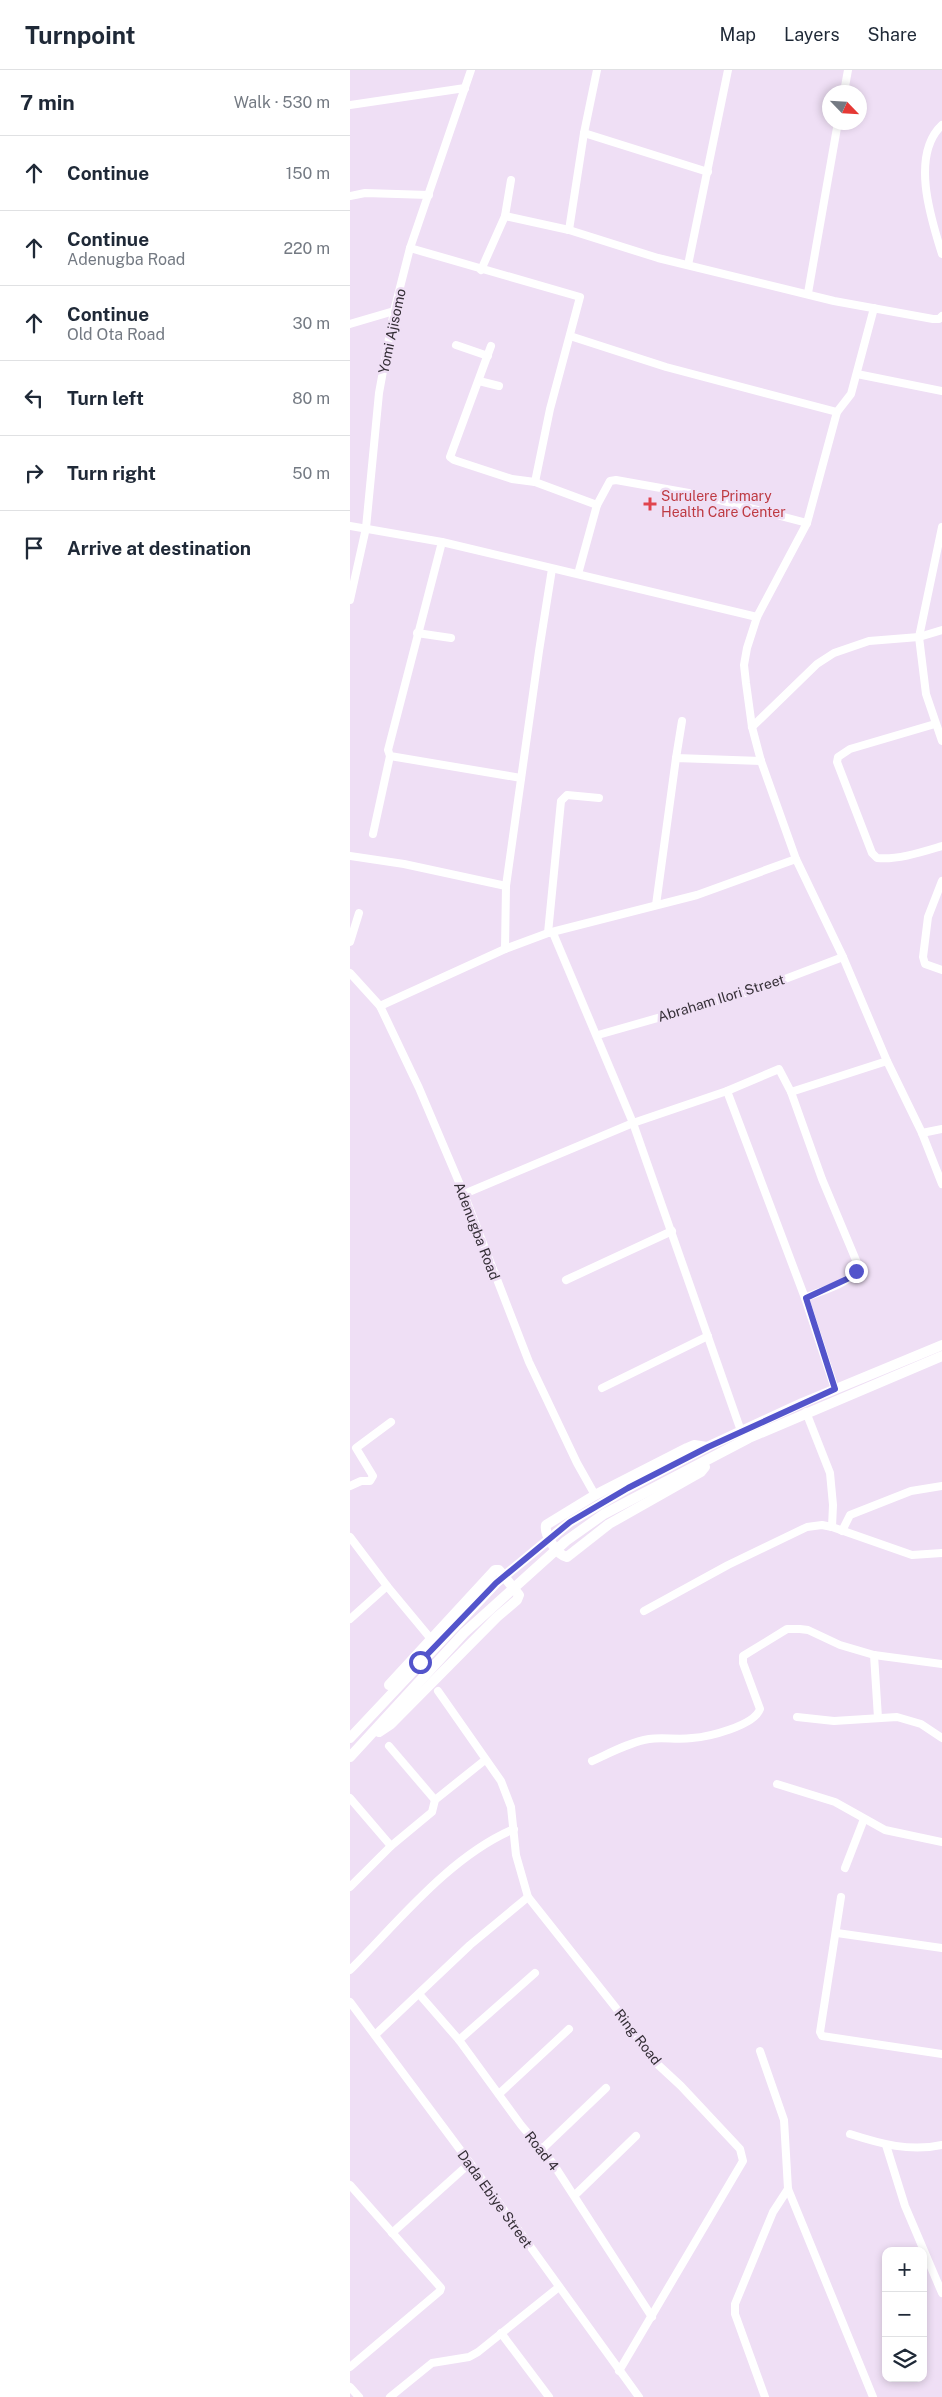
<!DOCTYPE html>
<html lang="en">
<head>
<meta charset="utf-8">
<style>
	:root { --surface:#fff; --page:#f2f2f3; --text:#1f2937; --muted:#747a83; --line:#e0e1e3 }
	body { margin:0; font-family:"Public Sans",sans-serif; background:var(--page); color:var(--text) }
	.controls { position:absolute; right:15px; bottom:15px; display:grid; overflow:hidden; border-radius:10px; box-shadow:0 2px 8px #0003 }
	.controls button { width:45px; height:45px; display:grid; place-items:center; padding:0; border:0; border-bottom:1px solid var(--line); background:var(--surface); color:var(--text); font:25px sans-serif }
	.compass { position:absolute; left:472px; top:15px; width:45px; height:45px; border-radius:50%; background:var(--surface); box-shadow:0 2px 8px #0003; rotate:115deg }
	.stop { position:absolute; width:15px; height:15px; margin:-11px; border:4px solid #5354cb; border-radius:50%; background:#fff }
	.stop.end { background:#5354cb; border-color:#fff; box-shadow:0 1px 5px #0008 }
	.list { margin:0; padding:0; list-style:none }
	h2 { display:flex; justify-content:space-between; align-items:center; height:65px; margin:0; padding:0 20px; font-size:21px }
	h2 small { font-size:16px; font-weight:400; color:var(--muted) }
	.list li { display:grid; grid-template-columns:32px 1fr auto; gap:15px; align-items:center; box-sizing:border-box; height:75px; padding:0 20px; border-top:1px solid var(--line) }
	.list b { display:block; font-size:19px; white-space:nowrap }
	.list p { margin:0; font-size:16px; white-space:nowrap; color:var(--muted) }
	.list em { font-size:16px; font-style:normal; color:var(--muted) }
	.icon { flex:none; width:28px; height:28px; fill:none; stroke:currentColor; stroke-width:2; stroke-linecap:round; stroke-linejoin:round }
	.map { position:relative; flex:none; width:592px; height:2327px; overflow:hidden }
	header { display:flex; align-items:center; gap:30px; box-sizing:border-box; height:70px; padding:0 25px; background:var(--surface); border-bottom:1px solid var(--line) }
	header strong { font-size:24px }
	nav { display:flex; gap:28px; margin-inline-start:auto; font-size:18px }
	main { display:flex }
	aside { flex:1; background:var(--surface) }
	.map>svg:first-child { display:block }
	.lines { fill:none; stroke-linecap:round; stroke-linejoin:round }
	.street { stroke:#fff; stroke-width:8 }
	.secondary { stroke:#fff; stroke-width:10 }
	.route { stroke:#5354cb; stroke-width:6 }
	.health-dot { fill:#e0444e; stroke:#efdff5; stroke-width:2 }
	.labels { text-anchor:middle; dominant-baseline:central; stroke-width:5; stroke-linejoin:round; paint-order:stroke }
	.street-label { font-size:14px; fill:#342e36; stroke:#efdff5 }
	.health-label { font-size:14px; fill:#be3a42; stroke:#efdff5; text-anchor:start }
</style>
</head>
<body>
<header>
<strong>Turnpoint</strong>
<nav><a>Map</a><a>Layers</a><a>Share</a></nav>
</header>
<main>
<aside>
<h2>7 min<small>Walk · 530 m</small></h2>
<ul class="list">
<li><svg class="icon" aria-label="ahead" viewBox="0 0 24 24"><path d="M12 20V5M6 11l6-6 6 6"/></svg><div><b>Continue</b></div><em>150 m</em></li>
<li><svg class="icon" aria-label="ahead" viewBox="0 0 24 24"><path d="M12 20V5M6 11l6-6 6 6"/></svg><div><b>Continue</b><p>Adenugba Road</p></div><em>220 m</em></li>
<li><svg class="icon" aria-label="ahead" viewBox="0 0 24 24"><path d="M12 20V5M6 11l6-6 6 6"/></svg><div><b>Continue</b><p>Old Ota Road</p></div><em>30 m</em></li>
<li><svg class="icon" aria-label="left" viewBox="0 0 24 24"><path d="M17 20v-9H6M10 6l-5 5 5 5"/></svg><div><b>Turn left</b></div><em>80 m</em></li>
<li><svg class="icon" aria-label="right" viewBox="0 0 24 24"><path d="M7 20v-9h11M14 6l5 5-5 5"/></svg><div><b>Turn right</b></div><em>50 m</em></li>
<li><svg class="icon" aria-label="arrive" viewBox="0 0 24 24"><path d="M6 21V4h12l-3 4 3 4H6"/></svg><div><b>Arrive at destination</b></div></li>
</ul>
</aside>
<div class="map">
<svg width="592" height="2327" viewBox="0 0 592 2327">
	<rect width="100%" height="100%" fill="#efdff5"/>
	<g class="lines">
		<!-- street -->
		<g class="street">
			<path d="M 494,22 L 498,0"/>
			<path d="M 0,35 L 115,18"/>
			<path d="M 592,55 C 560,85 581,149 592,184"/>
			<path d="M 234,63 L 358,102"/>
			<path d="M 0,126 L 15,123 L 79,125"/>
			<path d="M 155,146 L 219,160 L 308,188 L 484,231 L 583,249 L 589,249 L 592,246"/>
			<path d="M 219,160 L 234,63 L 247,0"/>
			<path d="M 60,178 L 230,227 L 200,339 L 185,412"/>
			<path d="M 338,195 L 378,0"/>
			<path d="M 131,200 L 155,146 L 161,110"/>
			<path d="M 458,223 L 488,52"/>
			<path d="M 524,238 L 501,324 L 487,342 L 457,453 L 407,547 L 397,578 L 394,595 L 396,613 L 402,657 L 411,691 L 446,789 L 493,887 L 537,991 L 572,1063 L 592,1114"/>
			<path d="M 0,254 L 44,241"/>
			<path d="M 220,266 L 316,297 L 487,342"/>
			<path d="M 106,275 L 138,286"/>
			<path d="M 141,276 L 100,387 L 104,390 L 162,409 L 185,412 L 247,435 L 260,411 L 266,410 L 350,425 L 457,453"/>
			<path d="M 507,304 L 592,321"/>
			<path d="M 129,311 L 149,316"/>
			<path d="M 0,456 L 92,472 L 407,547"/>
			<path d="M 592,457 L 569,567 L 576,624 L 592,671"/>
			<path d="M 228,504 L 247,435"/>
			<path d="M 0,530 L 16,458 L 29,323 L 44,241 L 60,178 L 121,0"/>
			<path d="M 67,563 L 101,568"/>
			<path d="M 585,654 L 500,679 L 488,687 L 487,692 L 522,783 L 527,788 C 548,790 572,782 592,776"/>
			<path d="M 402,657 L 467,594 L 484,583 L 519,571 L 569,567 L 592,560"/>
			<path d="M 40,686 L 171,708"/>
			<path d="M 326,688 L 332,651"/>
			<path d="M 23,764 L 40,686 L 38,680 L 92,472"/>
			<path d="M 0,786 L 54,794 L 156,816"/>
			<path d="M 592,811 L 578,847 L 573,887 L 575,894 L 592,900"/>
			<path d="M 306,835 L 326,688 L 411,691"/>
			<path d="M 198,863 L 211,731 L 217,725 L 249,728"/>
			<path d="M 203,863 L 283,1053 L 391,1361"/>
			<path d="M 0,872 L 9,843"/>
			<path d="M 155,879 L 156,816 L 189,581 L 202,499"/>
			<path d="M 0,903 L 30,936 L 69,1018 L 114,1124 L 179,1292 L 227,1393 L 245,1425"/>
			<path d="M 30,936 L 155,879 L 198,863 L 347,825 L 446,789"/>
			<path d="M 248,965 L 406,920 L 493,887"/>
			<path d="M 377,1021 L 455,1228 L 485,1319"/>
			<path d="M 441,1022 L 537,991"/>
			<path d="M 572,1063 L 592,1059"/>
			<path d="M 114,1124 L 283,1053 L 377,1021 L 429,999 L 441,1022 L 472,1109 L 508,1195 C 503,1214 472,1220 455,1228"/>
			<path d="M 216,1210 L 322,1161"/>
			<path d="M 252,1318 L 358,1266"/>
			<path d="M 456,1342 L 480,1403 L 483,1435 L 482,1457"/>
			<path d="M 0,1416 L 11,1411 L 20,1411 L 23,1406 L 6,1378 L 41,1352"/>
			<path d="M 492,1461 L 500,1445 L 561,1421 L 592,1416"/>
			<path d="M 0,1467 L 37,1516 L 81,1569"/>
			<path d="M 294,1541 L 378,1495 L 457,1457 L 472,1455 L 482,1457 L 562,1485 L 592,1483"/>
			<path d="M 0,1549 L 37,1516"/>
			<path d="M 524,1585 L 528,1648"/>
			<path d="M 88,1621 L 151,1711 L 161,1737 L 166,1785 L 178,1827 L 266,1938 L 304,1991 L 331,2016 L 390,2079 L 393,2091 L 269,2301"/>
			<path d="M 447,1647 L 484,1651 L 547,1647 L 571,1654 L 592,1668"/>
			<path d="M 39,1676 L 85,1730"/>
			<path d="M 242,1691 C 260,1683 280,1672 299,1669 C 313,1667 328,1670 342,1668 C 358,1667 404,1656 410,1639 L 393,1593 L 393,1586 L 437,1559 L 450,1559 L 458,1560 L 490,1575 L 524,1585 L 592,1594"/>
			<path d="M 427,1714 L 485,1732 L 535,1760 L 592,1772"/>
			<path d="M 0,1728 L 41,1776"/>
			<path d="M 495,1798 L 514,1749"/>
			<path d="M 0,1817 L 41,1776 L 82,1742 L 85,1730 L 135,1690"/>
			<path d="M 491,1827 L 470,1962 L 472,1966 L 592,1984"/>
			<path d="M 487,1863 L 592,1878"/>
			<path d="M 0,1900 C 48,1852 100,1786 164,1759"/>
			<path d="M 69,1924 L 109,1970 L 171,2055 L 202,2092 L 302,2247"/>
			<path d="M 0,1932 L 120,2093 L 289,2327"/>
			<path d="M 25,1965 L 120,1875 L 178,1827"/>
			<path d="M 109,1970 L 185,1903"/>
			<path d="M 410,1981 L 434,2050 L 438,2119 L 523,2327"/>
			<path d="M 149,2024 L 219,1959"/>
			<path d="M 500,2064 C 531,2074 560,2082 592,2075"/>
			<path d="M 536,2075 L 555,2136 L 592,2223"/>
			<path d="M 191,2080 L 256,2018"/>
			<path d="M 0,2115 L 91,2218 L 90,2221 L 0,2297"/>
			<path d="M 225,2125 L 286,2066"/>
			<path d="M 42,2163 L 120,2093"/>
			<path d="M 151,2263 L 199,2327"/>
			<path d="M 0,2317 L 9,2327"/>
			<path d="M 40,2327 L 82,2293 L 119,2287 L 128,2282 L 209,2217"/>
			<path d="M 415,2327 L 385,2244 L 385,2234 L 423,2142 L 438,2119"/>
		</g>
		<!-- secondary -->
		<g class="secondary">
			<path d="M 355,1397 L 351,1402 L 259,1454 L 217,1487 C 207,1485 194,1465 196,1455 L 245,1425 L 337,1378 L 344,1375 L 357,1377"/>
			<path d="M 29,1662 L 41,1654 L 147,1547 L 167,1530 L 169,1525 L 149,1500 L 145,1500 L 39,1615"/>
			<path d="M 0,1668 L 146,1513 L 220,1452 L 278,1418 L 357,1377 L 452,1333 L 592,1275"/>
			<path d="M 0,1687 L 114,1563 L 216,1471 L 254,1444 L 399,1368 L 592,1286"/>
		</g>
	</g>
	<g class="lines">
		<!-- route -->
		<path class="route" d="M 70,1592 L 146,1513 L 220,1452 L 278,1418 L 358,1377 L 485,1319 L 456,1228 L 499,1208 L 506,1201"/>
	</g>
	<!-- markers -->
	<path class="health-dot" d="M297.5 426.5h5v5h5v5h-5v5h-5v-5h-5v-5h5z"/>
	<g class="labels">
		<!-- street labels -->
		<g class="street-label">
			<text transform="translate(42 261) rotate(-78)">Yomi Ajisomo</text>
			<text transform="translate(371 928) rotate(-17)">Abraham Ilori Street</text>
			<text transform="translate(127 1161) rotate(69)">Adenugba Road</text>
			<text transform="translate(288 1967) rotate(52)">Ring Road</text>
			<text transform="translate(192 2081) rotate(52)">Road 4</text>
			<text transform="translate(145 2129) rotate(54)">Dada Ebiye Street</text>
		</g>
		<!-- health labels -->
		<g class="health-label">
			<text x="311" y="426">Surulere Primary<tspan x="311" dy="16">Health Care Center</tspan></text>
		</g>
	</g>
</svg>
<div class="controls">
<button>+</button>
<button>−</button>
<button><svg class="icon" aria-label="layers" viewBox="0 0 24 24"><path d="M12 4l9 5-9 5-9-5zM3 14l9 5 9-5"/></svg></button>
</div>
<svg class="compass" viewBox="-18 -18 36 36"><path d="M0-13l5 13h-10z" fill="#e53935"/><path d="M0 13l5-13h-10z" fill="#747a83"/></svg>
<div class="stop" style="left:70px;top:1592px"></div>
<div class="stop end" style="left:506px;top:1201px"></div>
</div>
</main>
</body>
</html>
